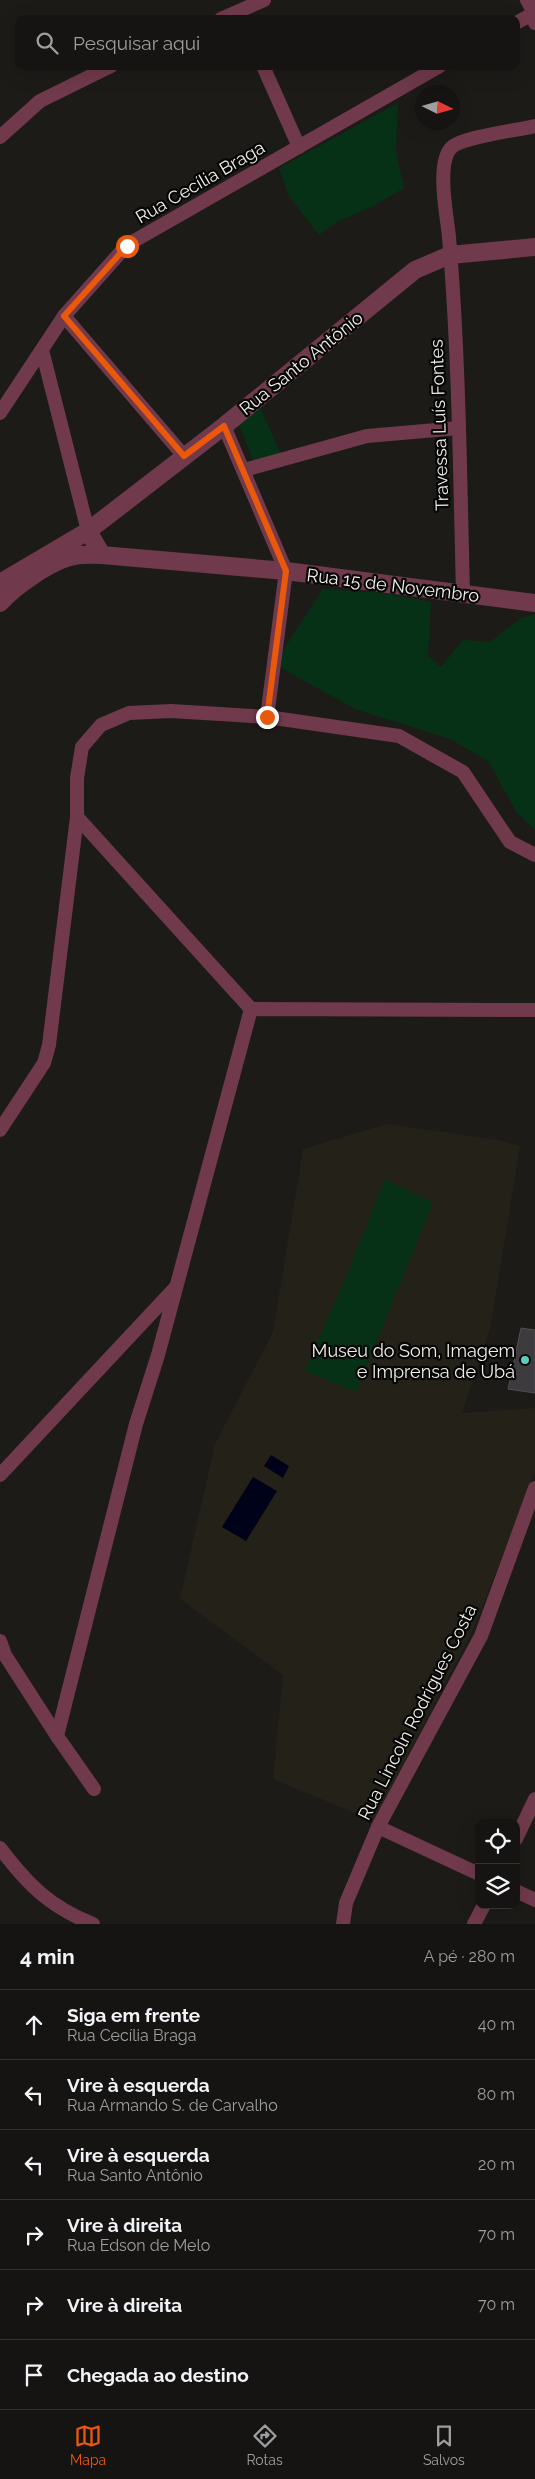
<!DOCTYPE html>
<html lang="pt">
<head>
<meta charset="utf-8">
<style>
	:root { --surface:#151412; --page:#1e1d1b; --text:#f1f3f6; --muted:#9d9e9f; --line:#343332; --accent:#ea580c }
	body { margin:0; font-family:Raleway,sans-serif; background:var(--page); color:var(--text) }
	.controls { position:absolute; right:15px; bottom:15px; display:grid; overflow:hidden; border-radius:10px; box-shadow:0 5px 20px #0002 }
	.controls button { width:45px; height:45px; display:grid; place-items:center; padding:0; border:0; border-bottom:1px solid var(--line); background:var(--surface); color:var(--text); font:25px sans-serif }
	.compass { position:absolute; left:415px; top:85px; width:45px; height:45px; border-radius:50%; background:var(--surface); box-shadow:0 5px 20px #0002; rotate:95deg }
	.stop { position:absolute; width:15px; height:15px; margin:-11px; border:4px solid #ea580c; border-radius:50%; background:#fff }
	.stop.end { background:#ea580c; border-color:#fff; box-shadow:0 1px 5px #0008 }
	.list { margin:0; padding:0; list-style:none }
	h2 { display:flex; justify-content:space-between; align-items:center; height:65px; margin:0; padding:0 20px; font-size:21px }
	h2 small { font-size:16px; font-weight:400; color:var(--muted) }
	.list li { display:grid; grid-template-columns:32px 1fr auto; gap:15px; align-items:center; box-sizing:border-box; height:70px; padding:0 20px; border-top:1px solid var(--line) }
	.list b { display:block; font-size:19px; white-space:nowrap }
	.list p { margin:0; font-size:16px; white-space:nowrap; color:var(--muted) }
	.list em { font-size:16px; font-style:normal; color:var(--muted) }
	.icon { flex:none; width:28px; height:28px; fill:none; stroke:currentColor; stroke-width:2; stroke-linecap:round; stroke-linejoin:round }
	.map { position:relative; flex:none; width:535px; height:1924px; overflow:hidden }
	.search { position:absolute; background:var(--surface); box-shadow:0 5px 20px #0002; left:15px; right:15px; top:15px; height:55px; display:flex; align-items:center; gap:12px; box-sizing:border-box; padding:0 18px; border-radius:10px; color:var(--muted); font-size:19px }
	.sheet { height:485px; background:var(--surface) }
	nav { display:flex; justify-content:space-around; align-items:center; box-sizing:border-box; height:70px; border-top:1px solid var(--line); background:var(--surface); font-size:14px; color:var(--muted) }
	nav a { display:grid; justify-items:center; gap:2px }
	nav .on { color:var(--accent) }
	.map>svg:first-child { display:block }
	.built { fill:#242118 }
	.green { fill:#063116 }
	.water { fill:#000219 }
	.building { fill:#3d3b3e; stroke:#514f53 }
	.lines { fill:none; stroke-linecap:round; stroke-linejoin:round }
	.minor { stroke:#703a4c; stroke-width:14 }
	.tertiary { stroke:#703a4c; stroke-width:18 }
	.route { stroke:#ea580c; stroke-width:6 }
	.poi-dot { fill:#59cebf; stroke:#060605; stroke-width:2 }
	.labels { text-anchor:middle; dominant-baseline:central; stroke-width:4.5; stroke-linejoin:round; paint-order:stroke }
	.street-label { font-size:18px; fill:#efeeec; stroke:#060605 }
	.poi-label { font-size:18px; fill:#efeeec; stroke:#060605; text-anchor:end }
</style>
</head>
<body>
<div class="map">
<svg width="535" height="1924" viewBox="0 0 535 1924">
	<rect width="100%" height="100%" fill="#1c1b18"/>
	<!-- built -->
	<path class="built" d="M 386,1124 L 498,1140 L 520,1146 L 490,1329 L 462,1413 L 535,1408 L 535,1473 L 474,1628 L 374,1821 L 273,1779 L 283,1675 L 180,1599 L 215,1444 L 273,1332 L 303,1149 Z"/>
	<!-- green -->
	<g class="green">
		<path d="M 398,103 L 396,152 L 404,188 L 373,206 L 335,223 L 319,235 L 289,196 L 279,168 Z"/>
		<path d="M 258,403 L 281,454 L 254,463 L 237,419 Z"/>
		<path d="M 323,589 L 385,593 L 431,602 L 428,656 L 441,667 L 463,640 L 490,642 L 520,619 L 535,614 L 535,830 L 517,813 L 488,761 L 450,739 L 355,709 L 274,664 Z"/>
		<path d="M 385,1179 L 433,1203 L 356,1392 L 305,1371 L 348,1272 Z"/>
	</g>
	<!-- water -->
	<g class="water">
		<path d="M 271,1455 L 289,1466 L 283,1478 L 264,1466 Z"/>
		<path d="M 253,1477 L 277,1491 L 246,1541 L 222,1527 Z"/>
	</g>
	<!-- building -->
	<path class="building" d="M 521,1328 L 535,1330 L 535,1393 L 508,1389 Z"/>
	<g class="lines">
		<!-- minor -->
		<g class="minor">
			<path d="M 527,0 L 534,13 L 535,23"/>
			<path d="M 221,19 L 264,0"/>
			<path d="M 516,23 L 534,13"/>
			<path d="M 263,66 L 299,147"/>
			<path d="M 0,137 L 40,101 L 111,66"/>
			<path d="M 64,316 L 184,456"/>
			<path d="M 42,350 L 88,531"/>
			<path d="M 0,413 L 64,316 L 127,245 L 440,66"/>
			<path d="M 224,426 L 286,571 L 267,717"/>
			<path d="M 244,470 L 367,436 L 459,428"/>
			<path d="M 463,594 C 460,475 459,355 449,237 C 447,216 436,164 451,148 C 461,137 519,130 535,126"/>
			<path d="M 77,817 L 251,1009"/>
			<path d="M 0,1130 L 44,1063 L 49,1045 L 77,817 L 77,778 L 82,747 L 101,725 L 129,713 L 171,711 L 267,717 L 399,736 L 463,772 L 510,842 L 535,855"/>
			<path d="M 0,1475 L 175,1288"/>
			<path d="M 0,1641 L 5,1655 L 57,1736 L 94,1789"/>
			<path d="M 57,1736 L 136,1424 L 158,1355 L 251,1009 L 535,1010"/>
			<path d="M 378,1827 L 479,1874"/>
			<path d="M 516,1839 L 535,1799"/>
			<path d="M 0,1848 C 28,1885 50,1907 93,1924"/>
			<path d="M 516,1891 L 535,1900"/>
			<path d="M 343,1924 L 346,1903 L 378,1827 L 481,1636 L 535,1488"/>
			<path d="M 474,1924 L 484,1905"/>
		</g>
		<!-- tertiary -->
		<g class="tertiary">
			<path d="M 102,555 L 88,531 L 224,426 L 415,270 L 450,255 L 535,247"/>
			<path d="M 0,583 L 88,531"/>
			<path d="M 0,603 C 15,586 52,560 75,556 C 84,554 93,555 102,555 L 286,571 L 535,603"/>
		</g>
	</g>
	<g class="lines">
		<!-- route -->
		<path class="route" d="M 127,246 L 64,316 L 184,456 L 224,426 L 286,571 L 267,717"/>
	</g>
	<!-- markers -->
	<circle class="poi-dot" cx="525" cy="1360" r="5"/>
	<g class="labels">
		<!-- street labels -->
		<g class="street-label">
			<text transform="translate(200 182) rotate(-30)">Rua Cecília Braga</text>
			<text transform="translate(301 363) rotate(-39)">Rua Santo Antônio</text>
			<text transform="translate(439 425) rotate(-92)">Travessa Luís Fontes</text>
			<text transform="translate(393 585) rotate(7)">Rua 15 de Novembro</text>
			<text transform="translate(417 1712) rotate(-63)">Rua Lincoln Rodrigues Costa</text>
		</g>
		<!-- poi labels -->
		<g class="poi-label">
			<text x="515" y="1350">Museu do Som, Imagem<tspan x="515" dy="21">e Imprensa de Ubá</tspan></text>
		</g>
	</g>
</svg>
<div class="controls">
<button><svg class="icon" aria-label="locate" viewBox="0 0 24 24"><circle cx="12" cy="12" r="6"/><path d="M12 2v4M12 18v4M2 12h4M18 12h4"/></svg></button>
<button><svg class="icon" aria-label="layers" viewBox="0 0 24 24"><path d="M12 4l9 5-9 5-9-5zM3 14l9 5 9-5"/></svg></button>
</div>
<svg class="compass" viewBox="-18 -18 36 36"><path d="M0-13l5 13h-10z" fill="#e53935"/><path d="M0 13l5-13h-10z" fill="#9d9e9f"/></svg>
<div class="stop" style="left:127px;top:246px"></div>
<div class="stop end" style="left:267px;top:717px"></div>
<div class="search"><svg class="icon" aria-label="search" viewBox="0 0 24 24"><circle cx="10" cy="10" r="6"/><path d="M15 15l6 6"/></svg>Pesquisar aqui</div>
</div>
<section class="sheet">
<h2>4 min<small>A pé · 280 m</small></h2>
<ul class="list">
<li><svg class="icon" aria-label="ahead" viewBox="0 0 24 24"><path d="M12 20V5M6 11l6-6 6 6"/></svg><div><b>Siga em frente</b><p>Rua Cecília Braga</p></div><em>40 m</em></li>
<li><svg class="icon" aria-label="left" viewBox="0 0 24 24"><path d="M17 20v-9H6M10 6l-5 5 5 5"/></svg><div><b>Vire à esquerda</b><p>Rua Armando S. de Carvalho</p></div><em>80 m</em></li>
<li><svg class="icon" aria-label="left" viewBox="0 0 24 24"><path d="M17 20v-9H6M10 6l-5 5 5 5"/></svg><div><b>Vire à esquerda</b><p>Rua Santo Antônio</p></div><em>20 m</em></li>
<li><svg class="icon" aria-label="right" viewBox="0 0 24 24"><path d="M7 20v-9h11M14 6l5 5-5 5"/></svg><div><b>Vire à direita</b><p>Rua Edson de Melo</p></div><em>70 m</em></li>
<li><svg class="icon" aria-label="right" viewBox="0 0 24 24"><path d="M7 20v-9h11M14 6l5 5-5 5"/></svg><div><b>Vire à direita</b></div><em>70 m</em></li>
<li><svg class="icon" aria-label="arrive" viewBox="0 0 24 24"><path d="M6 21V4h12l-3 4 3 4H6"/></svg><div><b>Chegada ao destino</b></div></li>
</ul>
</section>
<nav>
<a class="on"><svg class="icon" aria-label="map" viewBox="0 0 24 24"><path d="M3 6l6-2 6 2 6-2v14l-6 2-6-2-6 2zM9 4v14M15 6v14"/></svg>Mapa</a>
<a><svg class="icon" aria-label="directions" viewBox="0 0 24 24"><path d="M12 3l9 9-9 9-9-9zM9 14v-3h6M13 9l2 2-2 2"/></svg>Rotas</a>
<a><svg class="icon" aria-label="saved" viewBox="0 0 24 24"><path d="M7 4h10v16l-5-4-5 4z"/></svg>Salvos</a>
</nav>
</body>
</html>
